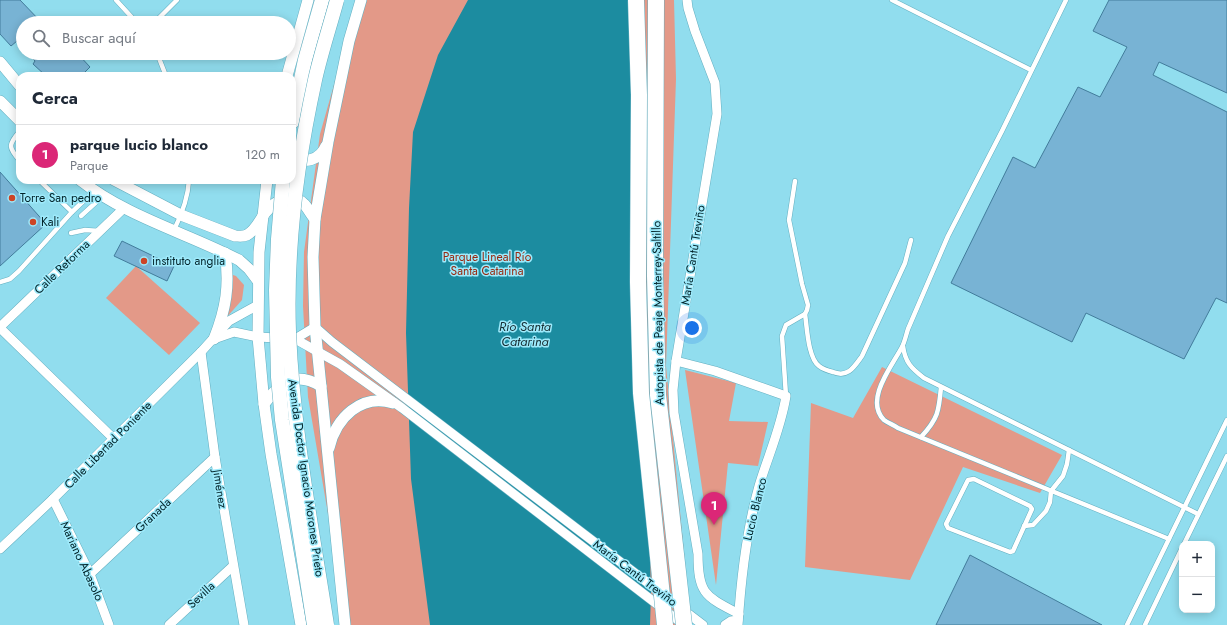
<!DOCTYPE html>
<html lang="es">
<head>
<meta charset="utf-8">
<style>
	:root { --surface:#fff; --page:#f2f2f3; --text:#1f2937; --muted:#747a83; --line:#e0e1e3; --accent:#db2777 }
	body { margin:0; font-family:Jost,sans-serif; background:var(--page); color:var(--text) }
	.controls { position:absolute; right:12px; bottom:12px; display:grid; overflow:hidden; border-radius:8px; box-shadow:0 2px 10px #0003 }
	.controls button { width:36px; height:36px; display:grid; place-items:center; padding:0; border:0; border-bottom:1px solid var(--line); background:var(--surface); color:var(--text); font:20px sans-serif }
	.you { position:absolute; left:692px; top:328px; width:14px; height:14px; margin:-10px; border:3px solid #fff; border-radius:50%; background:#1a73e8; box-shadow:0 0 0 6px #1a73e833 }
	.badge { display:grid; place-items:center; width:26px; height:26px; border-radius:50%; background:var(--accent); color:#fff; font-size:13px; font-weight:700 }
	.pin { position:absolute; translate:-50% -33px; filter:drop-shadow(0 1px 2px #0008) }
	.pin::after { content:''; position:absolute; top:21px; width:14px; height:12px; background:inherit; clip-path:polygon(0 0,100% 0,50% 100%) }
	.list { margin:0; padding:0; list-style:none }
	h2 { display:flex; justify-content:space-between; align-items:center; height:52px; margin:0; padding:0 16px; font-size:17px }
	h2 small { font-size:13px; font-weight:400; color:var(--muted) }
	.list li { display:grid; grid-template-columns:26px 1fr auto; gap:12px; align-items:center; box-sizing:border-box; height:60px; padding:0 16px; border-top:1px solid var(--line) }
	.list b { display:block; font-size:15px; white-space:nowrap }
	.list p { margin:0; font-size:13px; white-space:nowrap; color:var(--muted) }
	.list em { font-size:13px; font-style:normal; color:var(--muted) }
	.icon { flex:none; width:22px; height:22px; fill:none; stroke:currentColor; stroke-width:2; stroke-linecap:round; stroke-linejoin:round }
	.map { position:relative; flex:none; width:1227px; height:625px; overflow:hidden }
	.search { position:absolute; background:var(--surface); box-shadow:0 2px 10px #0003; left:16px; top:16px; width:280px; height:44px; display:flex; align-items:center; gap:10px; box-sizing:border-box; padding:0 14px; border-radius:22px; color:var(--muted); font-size:15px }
	.panel { position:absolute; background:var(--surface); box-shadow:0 2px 10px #0003; left:16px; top:72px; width:280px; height:112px; border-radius:12px }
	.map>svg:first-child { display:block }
	.green { fill:#e39988 }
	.water { fill:#1c8ca0 }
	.building { fill:#78b3d4; stroke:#427c9b }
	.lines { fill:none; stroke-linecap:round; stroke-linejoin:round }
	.service-casing { stroke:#64afc0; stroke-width:5.5 }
	.minor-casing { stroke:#64afc0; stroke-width:10 }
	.tertiary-casing { stroke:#64afc0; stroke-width:12 }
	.primary-casing { stroke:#64afc0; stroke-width:15 }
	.service { stroke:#fff; stroke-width:4.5 }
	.minor { stroke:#fff; stroke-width:9 }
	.tertiary { stroke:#fff; stroke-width:11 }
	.primary { stroke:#fff; stroke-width:14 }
	.primary-bridge-casing { stroke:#64afc0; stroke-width:15; stroke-linecap:butt }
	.motorway-bridge-casing { stroke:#64afc0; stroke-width:17; stroke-linecap:butt }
	.primary-bridge { stroke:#fff; stroke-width:14 }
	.motorway-bridge { stroke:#fff; stroke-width:16 }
	.poi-dot { fill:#cd4325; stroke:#9eeafb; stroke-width:1.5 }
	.labels { text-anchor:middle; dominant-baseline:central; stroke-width:3; stroke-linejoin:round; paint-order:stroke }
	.poi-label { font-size:12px; fill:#012228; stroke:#9eeafb; text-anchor:start }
	.street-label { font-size:12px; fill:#012228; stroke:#9eeafb }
	.park-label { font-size:12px; fill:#98280f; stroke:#9eeafb }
	.water-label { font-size:13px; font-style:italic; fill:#162d32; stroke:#9eeafb }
</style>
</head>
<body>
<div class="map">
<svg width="1227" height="625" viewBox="0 0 1227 625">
	<rect width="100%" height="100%" fill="#91ddee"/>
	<!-- green -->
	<g class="green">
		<path d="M 358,0 L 674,0 L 676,79 L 666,366 L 691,625 L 347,625 L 308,397 L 303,306 L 304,252 L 320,134 Z"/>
		<path d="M 136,266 L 200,323 L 169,355 L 106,298 Z"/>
		<path d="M 230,274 L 236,276 L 244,285 L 242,300 L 226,318 Z"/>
		<path d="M 882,367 L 1062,455 L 1040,493 L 963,467 L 910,580 L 805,567 L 811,403 L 853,418 Z"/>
		<path d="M 685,370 L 736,383 L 729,421 L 768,422 L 758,466 L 728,463 L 716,585 Z"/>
	</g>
	<!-- water -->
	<path class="water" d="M 468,0 L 642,0 L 636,70 L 651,593 L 650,625 L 430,625 L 411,479 L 406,333 L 409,208 L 413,132 L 438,55 Z"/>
	<!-- building -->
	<g class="building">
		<path d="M 0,0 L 20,0 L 42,23 L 23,23 L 23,48 L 17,41 L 11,46 L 0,34 Z"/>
		<path d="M 1109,0 L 1227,0 L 1227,93 L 1159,62 L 1153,75 L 1227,112 L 1227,303 L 1216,298 L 1184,359 L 1086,313 L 1072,342 L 951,283 L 1013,157 L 1035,168 L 1078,87 L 1100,97 L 1127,47 L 1093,31 Z"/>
		<path d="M 28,53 L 77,53 L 90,67 L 81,76 L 46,76 L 33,64 L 35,61 Z"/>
		<path d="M 0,172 L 46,224 L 0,266 Z"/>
		<path d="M 122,241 L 174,266 L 167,281 L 114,256 Z"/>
		<path d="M 970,555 L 1102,625 L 936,625 Z"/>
	</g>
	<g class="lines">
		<!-- service casing -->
		<g class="service-casing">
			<g id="service">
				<path d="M 116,0 L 137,23"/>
				<path d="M 892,0 L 1031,70"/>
				<path d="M 1066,0 L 1002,131 L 948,236 L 908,329 C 906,335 905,341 902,347 C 892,366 864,400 884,420 C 888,423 894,425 898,428 L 1169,539"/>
				<path d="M 154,23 L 177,0"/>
				<path d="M 157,53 L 166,76"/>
				<path d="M 20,131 C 8,145 8,147 20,161"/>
				<path d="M 39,180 L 72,212"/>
				<path d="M 81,216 L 103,196"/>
				<path d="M 174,230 C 182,214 188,198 189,180"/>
				<path d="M 71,233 L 85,230 L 100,231"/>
				<path d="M 0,282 L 10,279 L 19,271 L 72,212 L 94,191"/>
				<path d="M 805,314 C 807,327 808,358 819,366 C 823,369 829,371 833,372 C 848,378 854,367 862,356 L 905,263 L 911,240"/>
				<path d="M 903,346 C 905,362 911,368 924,378 L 1198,514"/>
				<path d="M 786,396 L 782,336 L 786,325 L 805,314 L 807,310 L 808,305 L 802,284 L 789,220 L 795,181"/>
				<path d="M 921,437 C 938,419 939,411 941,387"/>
				<path d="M 974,479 L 1030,506 L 1032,509 L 1013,551 L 1010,552 L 948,528 L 946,524 L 968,480 Z"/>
				<path d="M 1024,526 L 1033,525 L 1046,511 L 1050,502 L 1051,491 L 1063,476 L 1067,464 L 1069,450"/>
				<path d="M 1184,544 L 1227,456"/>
				<path d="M 1127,625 L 1227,420"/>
				<path d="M 1145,625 L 1182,548"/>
			</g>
		</g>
		<!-- minor casing -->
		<g class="minor-casing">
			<g id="minor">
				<path d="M 687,0 L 688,8 L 695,31 L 715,83 L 717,114 L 676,361 L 673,390 L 674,413 L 698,554 C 698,594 705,596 739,614"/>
				<path d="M 0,327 L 124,208"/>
				<path d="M 0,328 L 114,439"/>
				<path d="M 214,339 L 234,332 L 258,337 L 295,339 L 340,364 L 402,408 L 684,625"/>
				<path d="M 295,339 L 315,327 L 332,342 L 703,625"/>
				<path d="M 201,352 L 215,457 L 244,625"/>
				<path d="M 676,361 L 715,371 L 786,396 C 781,428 768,456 759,486 C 746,532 741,578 738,625"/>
				<path d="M 53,499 L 90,574 L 109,625"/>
				<path d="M 0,549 L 53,499 L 201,352 L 229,321 L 258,305"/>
				<path d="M 90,574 L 215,457"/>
				<path d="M 169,625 L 233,566"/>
				<path d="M 725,625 L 731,621 L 738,620"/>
			</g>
		</g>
		<!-- tertiary casing -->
		<g class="tertiary-casing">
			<g id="tertiary">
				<path d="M 0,62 L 20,86"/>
				<path d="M 287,76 L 308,0"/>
				<path d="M 0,101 L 20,121"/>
				<path d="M 292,157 C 305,164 320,160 326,146"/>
				<path d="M 80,180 C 127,217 187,233 239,260 L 249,269 L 258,281"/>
				<path d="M 114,180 L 181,215 L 235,236 C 239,236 243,237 247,235 C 256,230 259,221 265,213 C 275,201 290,191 304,204 C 308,208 311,215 315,219"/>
				<path d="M 267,180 L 259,252 L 258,337 L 264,404 L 271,454 L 301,625"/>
				<path d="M 214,339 C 226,309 230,285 225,253"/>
				<path d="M 264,404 C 280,383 294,370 321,386"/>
				<path d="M 329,448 C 336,418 361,393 393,403"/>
				<path d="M 345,625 L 315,327 L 313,257 L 315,219 L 328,142 L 349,41 L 361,0"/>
			</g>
		</g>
		<!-- primary casing -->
		<g class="primary-casing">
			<path id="primary" d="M 292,122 L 305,60 L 322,0"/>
		</g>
		<!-- service -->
		<use href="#service" class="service"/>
		<!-- minor -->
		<use href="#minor" class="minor"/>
		<!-- tertiary -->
		<use href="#tertiary" class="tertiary"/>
		<!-- primary -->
		<use href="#primary" class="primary"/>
		<!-- primary-bridge casing -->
		<g class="primary-bridge-casing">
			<g id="primary-bridge">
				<path d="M 283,180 L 278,239 L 276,290 L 278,377 L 282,420 L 314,625"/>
				<path d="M 327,625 C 312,528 293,431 289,332 C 286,248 297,162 315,80 C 321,53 330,26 337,0"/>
			</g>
		</g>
		<!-- motorway-bridge casing -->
		<g class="motorway-bridge-casing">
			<g id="motorway-bridge">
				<path d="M 636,0 L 639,95 L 638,282 L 641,393 L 665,625"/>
				<path d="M 656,0 L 655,276 L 658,395 L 684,625"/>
			</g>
		</g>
		<!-- primary-bridge -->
		<use href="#primary-bridge" class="primary-bridge"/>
		<!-- motorway-bridge -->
		<use href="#motorway-bridge" class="motorway-bridge"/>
	</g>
	<!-- markers -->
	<g class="poi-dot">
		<circle cx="12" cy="198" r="4"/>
		<circle cx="33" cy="222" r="4"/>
		<circle cx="144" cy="261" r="4"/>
	</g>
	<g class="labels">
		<!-- poi labels -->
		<g class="poi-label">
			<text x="20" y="198">Torre San pedro</text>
			<text x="41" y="222">Kali</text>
			<text x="152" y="261">instituto anglia</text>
		</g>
		<!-- street labels -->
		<g class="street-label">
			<text transform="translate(693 255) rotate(-81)">María Cantú Treviño</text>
			<text transform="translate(62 267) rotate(-44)">Calle Reforma</text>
			<text transform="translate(658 313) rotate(-91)">Autopista de Peaje Monterrey-Saltillo</text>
			<text transform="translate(108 445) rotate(-45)">Calle Libertad Poniente</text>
			<text transform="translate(306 478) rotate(82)">Avenida Doctor Ignacio Morones Prieto</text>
			<text transform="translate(220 489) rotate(81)">Jiménez</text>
			<text transform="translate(755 509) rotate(-76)">Lucio Blanco</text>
			<text transform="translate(153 515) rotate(-43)">Granada</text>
			<text transform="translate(82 561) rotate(65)">Mariano Abasolo</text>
			<text transform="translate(635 573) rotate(37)">María Cantú Treviño</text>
			<text transform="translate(201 595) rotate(-43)">Sevilla</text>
		</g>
		<!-- park labels -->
		<g class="park-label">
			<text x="487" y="257">Parque Lineal Río<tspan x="487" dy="14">Santa Catarina</tspan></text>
		</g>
		<!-- water labels -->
		<g class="water-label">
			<text x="525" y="326">Río Santa<tspan x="525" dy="15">Catarina</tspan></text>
		</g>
	</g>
</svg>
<div class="controls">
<button>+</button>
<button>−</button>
</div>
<div class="you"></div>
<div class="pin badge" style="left:714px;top:525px">1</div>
<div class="search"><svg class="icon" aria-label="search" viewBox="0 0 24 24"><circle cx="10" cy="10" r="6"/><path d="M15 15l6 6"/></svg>Buscar aquí</div>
<section class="panel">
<h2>Cerca<small></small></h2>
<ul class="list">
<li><span class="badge">1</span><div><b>parque lucio blanco</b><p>Parque</p></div><em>120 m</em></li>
</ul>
</section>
</div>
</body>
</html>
